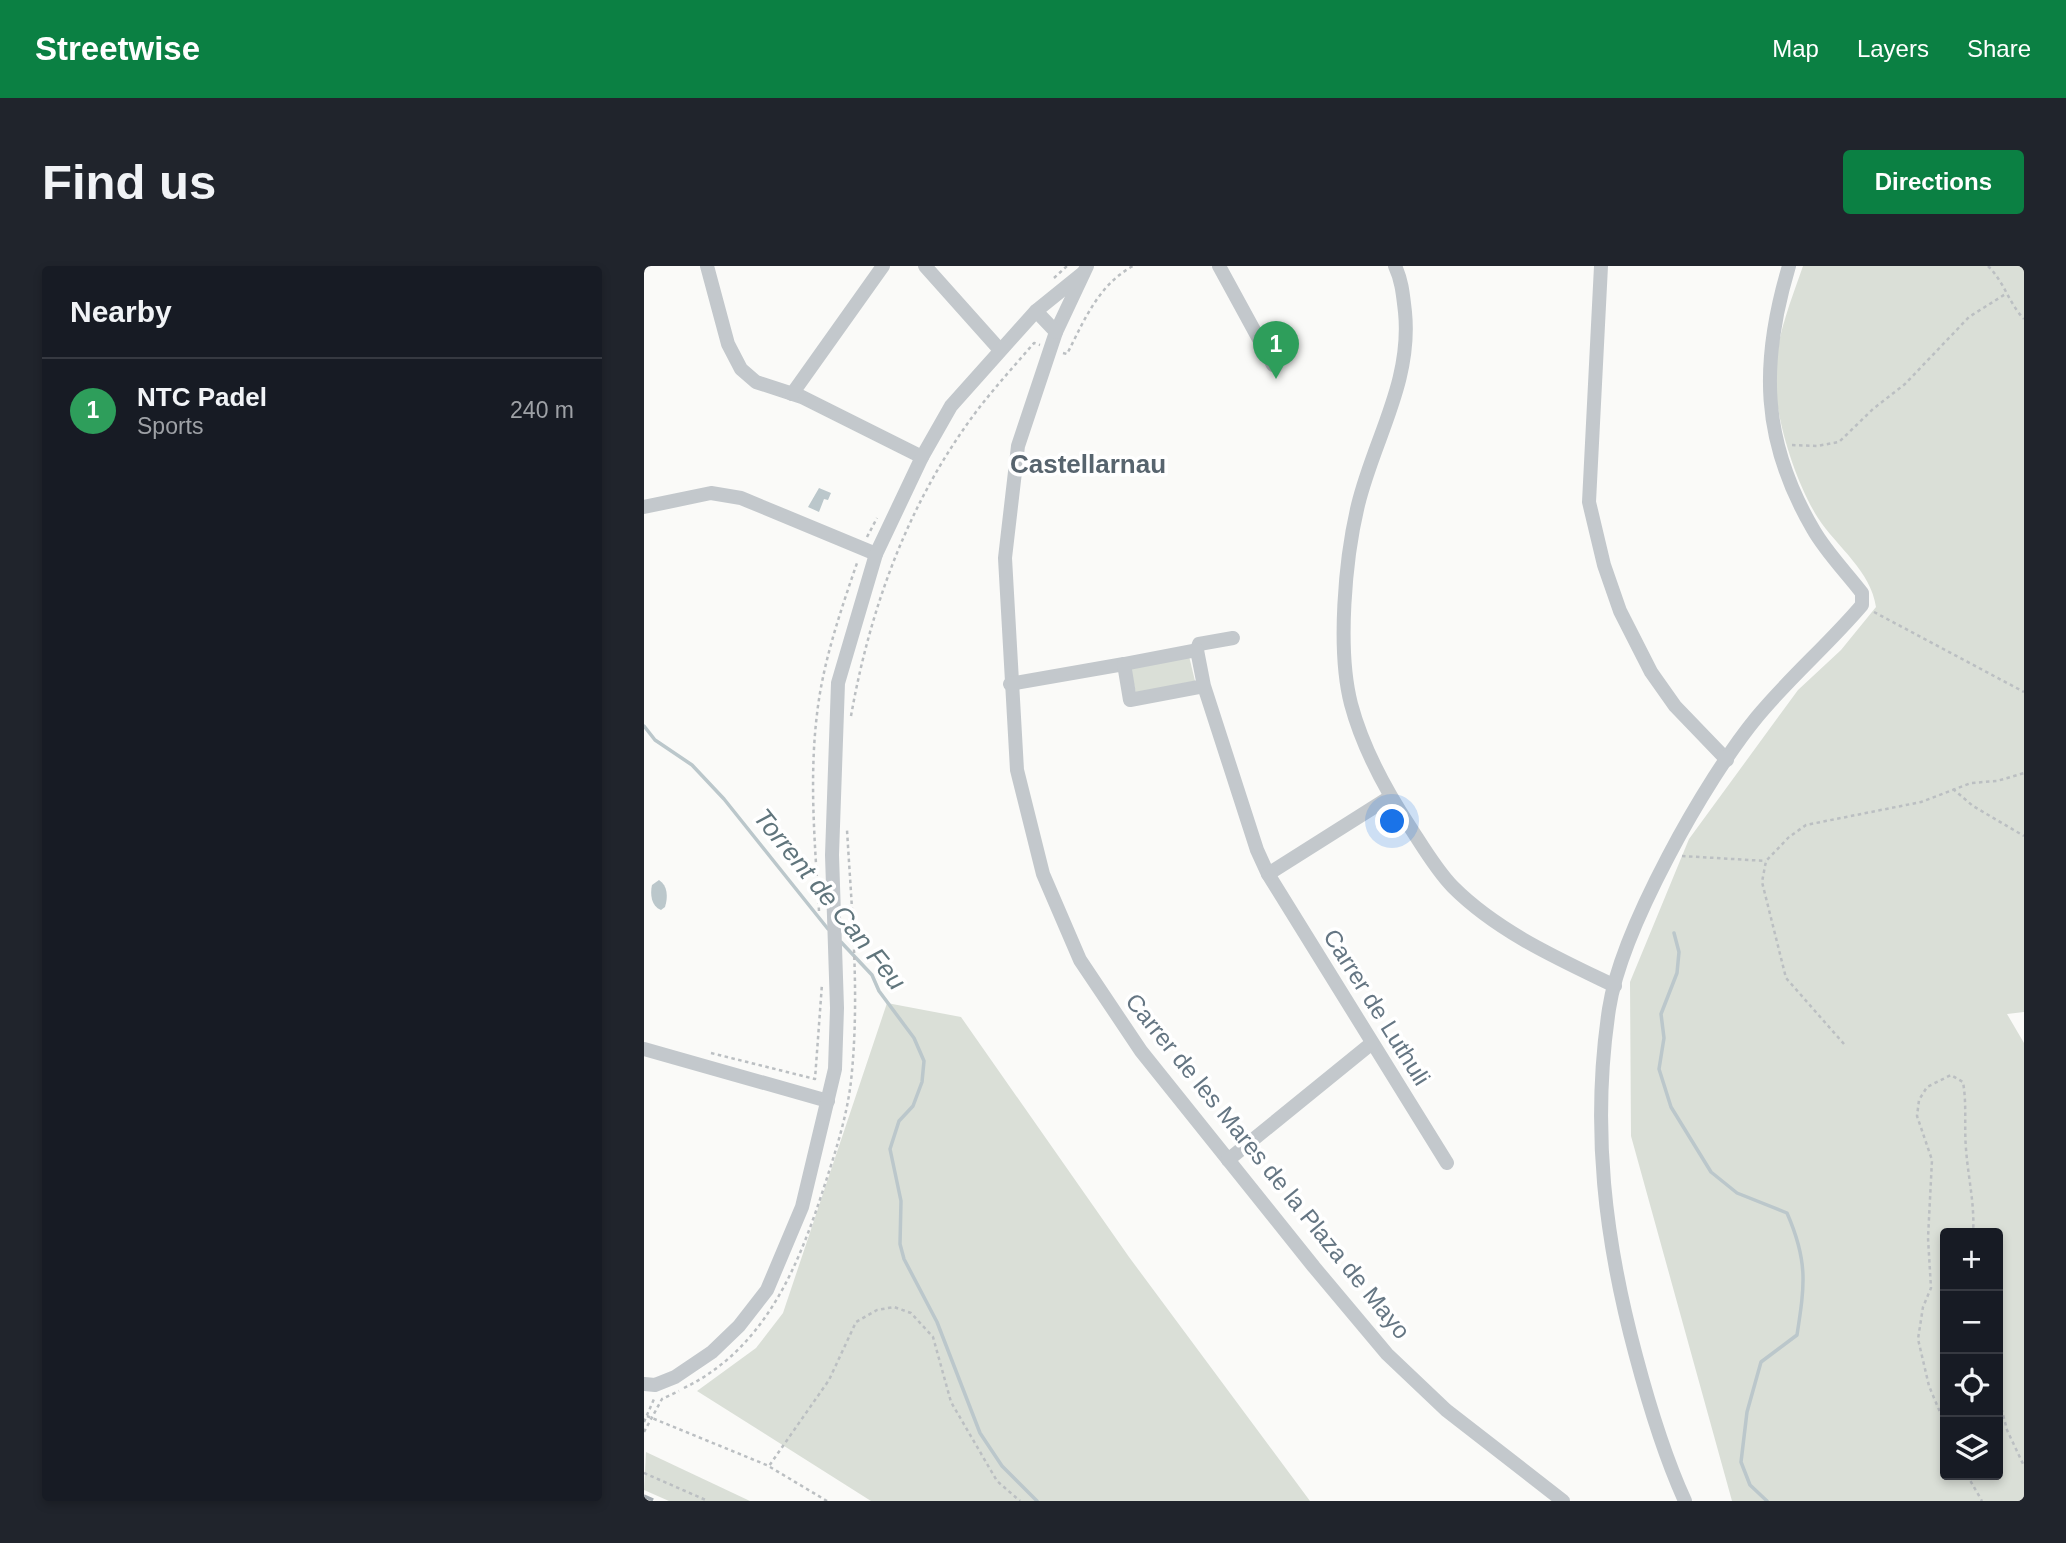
<!DOCTYPE html>
<html lang="en">
<head>
<meta charset="utf-8">
<style>
	:root { --surface:#171b24; --page:#20242c; --text:#f1f3f6; --muted:#9ea1a6; --line:#363941; --accent:#0b8043 }
	body { margin:0; font-family:Helvetica,sans-serif; background:var(--page); color:var(--text) }
	.controls { position:absolute; right:21px; bottom:21px; display:grid; overflow:hidden; border-radius:7px; box-shadow:0 4px 10px #0003 }
	.controls button { width:63px; height:63px; display:grid; place-items:center; padding:0; border:0; border-bottom:2px solid var(--line); background:var(--surface); color:var(--text); font:35px sans-serif }
	.you { position:absolute; left:749px; top:556px; width:24px; height:24px; margin:-18px; border:5px solid #fff; border-radius:50%; background:#1a73e8; box-shadow:0 0 0 10px #1a73e833 }
	.badge { display:grid; place-items:center; width:46px; height:46px; border-radius:50%; background:var(--accent); color:#fff; font-size:23px; font-weight:700 }
	.pin { position:absolute; translate:-50% -58px; filter:drop-shadow(0 2px 4px #0008) }
	.pin::after { content:''; position:absolute; top:37px; width:24px; height:21px; background:inherit; clip-path:polygon(0 0,100% 0,50% 100%) }
	.list { margin:0; padding:0; list-style:none }
	h2 { display:flex; justify-content:space-between; align-items:center; height:91px; margin:0; padding:0 28px; font-size:30px }
	h2 small { font-size:23px; font-weight:400; color:var(--muted) }
	.list li { display:grid; grid-template-columns:46px 1fr auto; gap:21px; align-items:center; box-sizing:border-box; height:105px; padding:0 28px; border-top:2px solid var(--line) }
	.list b { display:block; font-size:26px; white-space:nowrap }
	.list p { margin:0; font-size:23px; white-space:nowrap; color:var(--muted) }
	.list em { font-size:23px; font-style:normal; color:var(--muted) }
	.icon { flex:none; width:38px; height:38px; fill:none; stroke:currentColor; stroke-width:2; stroke-linecap:round; stroke-linejoin:round }
	.map { position:relative; flex:none; width:1380px; height:1235px; overflow:hidden; border-radius:7px }
	header { display:flex; align-items:center; gap:42px; box-sizing:border-box; height:98px; padding:0 35px; background:var(--accent); color:#fff }
	header strong { font-size:33px }
	nav { display:flex; gap:38px; margin-inline-start:auto; font-size:24px }
	.intro { display:flex; align-items:center; justify-content:space-between; box-sizing:border-box; height:168px; padding:0 42px }
	h1 { margin:0; font-size:49px }
	.button { padding:18px 32px; border-radius:7px; background:var(--accent); color:#fff; font-size:24px; font-weight:700 }
	main { display:flex; gap:42px; padding:0 42px }
	aside { flex:1; background:var(--surface); border-radius:7px; box-shadow:0 4px 10px #0003 }
	.map>svg:first-child { display:block }
	.green { fill:#dadfd7; fill-rule:evenodd }
	.water { fill:#bbc7cb }
	.lines { fill:none; stroke-linecap:round; stroke-linejoin:round }
	.stream { stroke:#bbc7cb; stroke-width:3.5 }
	.path { stroke:#bbbfc2; stroke-width:2.5; stroke-dasharray:3.5 3.5; stroke-linecap:butt }
	.minor { stroke:#c3c8cc; stroke-width:14 }
	.rail { stroke:#a2aab0; stroke-width:3.5; stroke-dasharray:10 5; stroke-linecap:butt }
	.labels { text-anchor:middle; dominant-baseline:central; stroke-width:7; stroke-linejoin:round; paint-order:stroke }
	.street-label { font-size:24px; fill:#657683; stroke:#fff }
	.neighbourhood-label { font-size:26px; font-weight:bold; fill:#57646e; stroke:#fff }
	.water-label { font-size:26px; font-style:italic; fill:#60757c; stroke:#fff }
</style>
</head>
<body>
<header>
<strong>Streetwise</strong>
<nav><a>Map</a><a>Layers</a><a>Share</a></nav>
</header>
<div class="intro"><h1>Find us</h1><a class="button">Directions</a></div>
<main>
<aside>
<h2>Nearby<small></small></h2>
<ul class="list">
<li><span class="badge" style="background:#2e9e5b">1</span><div><b>NTC Padel</b><p>Sports</p></div><em>240 m</em></li>
</ul>
</aside>
<div class="map">
<svg width="1380" height="1235" viewBox="0 0 1380 1235">
	<rect width="100%" height="100%" fill="#fafaf8"/>
	<!-- green -->
	<g class="green">
		<path d="M 1159,0 L 1380,0 L 1380,746 L 1363,748 L 1380,777 L 1380,1235 L 1088,1235 L 987,870 L 986,716 L 1045,573 L 1154,424 L 1197,384 L 1232,341 C 1227,305 1193,281 1174,252 C 1151,216 1129,147 1131,104 C 1133,69 1148,32 1159,0 ZM 1301,967 L 1354,967 L 1354,1209 L 1301,1209 Z"/>
		<path d="M 545,390 L 551,415 L 492,427 L 486,402 Z"/>
		<path d="M 243,737 L 317,751 L 485,991 L 666,1235 L 227,1235 L 53,1125 L 112,1082 L 139,1047 Z"/>
		<path d="M 2,1186 L 106,1235 L 25,1235 L 0,1224 Z"/>
	</g>
	<!-- water -->
	<g class="water">
		<path d="M 175,222 L 187,227 L 184,234 L 180,233 L 175,246 L 164,241 Z"/>
		<path d="M 15,614 C 24,620 24,631 21,641 L 17,644 C 7,640 6,628 8,619 Z"/>
	</g>
	<g class="lines">
		<!-- stream -->
		<g class="stream">
			<path d="M 0,460 L 11,474 L 48,499 L 80,533 L 184,663"/>
			<path d="M 1030,667 L 1035,686 L 1033,707 L 1017,748 L 1020,772 L 1015,803 L 1027,841 L 1067,906 L 1093,927 L 1143,947 C 1164,995 1161,1018 1153,1069 L 1117,1096 L 1103,1146 L 1097,1196 L 1106,1219 L 1123,1235"/>
			<path d="M 197,676 L 228,709 L 235,725 L 270,772 L 280,795 L 278,816 L 269,840 L 255,855 L 246,883 L 257,935 L 256,978 L 260,993 L 293,1056 L 336,1167 L 358,1200 L 393,1235"/>
		</g>
		<!-- path -->
		<g class="path">
			<path d="M 1344,0 C 1361,17 1364,36 1380,53"/>
			<path d="M 410,12 L 423,0"/>
			<path d="M 419,87 L 423,88 C 440,55 454,19 489,0"/>
			<path d="M 1148,179 L 1173,180 L 1195,176 L 1229,143 L 1261,118 L 1325,51 L 1363,27"/>
			<path d="M 223,271 L 233,252"/>
			<path d="M 1230,346 L 1380,426"/>
			<path d="M 207,450 C 225,348 260,249 319,164 C 340,133 366,105 390,77 L 396,79"/>
			<path d="M 1309,523 L 1329,540 L 1380,570"/>
			<path d="M 1038,590 L 1122,595"/>
			<path d="M 175,645 C 171,579 165,514 173,448 C 179,395 197,344 214,294"/>
			<path d="M 1200,778 L 1142,712 L 1118,616 L 1122,595 L 1145,571 L 1162,559 L 1277,536 L 1327,517 L 1353,515 L 1380,507"/>
			<path d="M 67,787 L 171,813 L 178,718"/>
			<path d="M 40,1122 C 122,1082 155,999 181,918 C 192,884 203,850 207,815 C 216,732 208,647 203,564"/>
			<path d="M 1354,1129 L 1363,1164 L 1380,1200"/>
			<path d="M 3,1150 L 125,1200 L 185,1114 L 212,1056 L 233,1044 L 250,1041 L 267,1047 L 289,1071 L 307,1136 L 353,1215 L 376,1235"/>
			<path d="M 0,1156 L 10,1133"/>
			<path d="M 1301,1158 L 1285,1120 L 1274,1073 L 1279,1041 L 1287,1022 L 1284,972 L 1288,894 L 1273,850 L 1275,834 L 1283,821 L 1307,809 L 1319,816 C 1323,839 1320,860 1322,883 C 1324,911 1331,939 1329,967"/>
			<path d="M 0,1166 L 18,1133 L 35,1125"/>
			<path d="M 126,1201 L 183,1235"/>
			<path d="M 0,1207 L 64,1235"/>
			<path d="M 1323,1209 L 1338,1235"/>
		</g>
		<!-- minor -->
		<g class="minor">
			<path d="M 63,0 L 84,78 L 97,103 L 112,116 L 158,131 L 278,191"/>
			<path d="M 281,0 L 356,84"/>
			<path d="M 443,0 L 412,66 L 374,180 L 361,292 L 373,504 L 399,608 L 436,694 L 497,785 L 670,1001 L 743,1088 L 802,1144 L 919,1235"/>
			<path d="M 575,0 L 629,99"/>
			<path d="M 751,0 C 758,15 759,29 761,46 C 768,116 730,173 714,239 C 701,293 693,384 707,438 C 719,483 741,523 766,561 C 779,581 793,605 809,621 C 854,666 915,693 971,720"/>
			<path d="M 957,0 L 945,236 L 960,299 L 976,345 L 1007,406 L 1031,440 L 1083,494"/>
			<path d="M 392,45 L 412,66"/>
			<path d="M 148,128 L 239,0"/>
			<path d="M 0,241 L 67,227 L 97,232 L 232,288"/>
			<path d="M 553,384 L 555,378 L 589,372"/>
			<path d="M 366,418 L 480,398"/>
			<path d="M 560,420 L 486,434 L 480,398 L 553,384 L 560,420 L 613,584 L 624,608 L 803,897"/>
			<path d="M 624,608 L 746,531"/>
			<path d="M 0,783 L 184,835"/>
			<path d="M 584,894 L 728,777"/>
			<path d="M 0,1118 L 11,1119 L 31,1111 L 68,1086 L 95,1060 L 123,1024 L 158,941 L 191,803 L 193,742 L 188,589 L 194,417 L 232,288 L 278,191 L 307,140 L 392,45 L 439,7"/>
			<path d="M 1041,1235 C 1020,1189 1005,1139 992,1090 C 961,975 947,862 965,743 C 977,664 1061,514 1113,451 C 1145,412 1185,378 1218,339 L 1218,327 C 1202,306 1182,286 1169,263 C 1117,174 1116,97 1145,0"/>
		</g>
		<!-- rail -->
		<path class="rail" d="M 0,1230 L 11,1235"/>
	</g>
	<g class="labels">
		<!-- street labels -->
		<g class="street-label">
			<text transform="translate(733 741) rotate(58)">Carrer de Luthuli</text>
			<text transform="translate(624 900) rotate(51)">Carrer de les Mares de la Plaza de Mayo</text>
		</g>
		<!-- neighbourhood labels -->
		<g class="neighbourhood-label">
			<text x="444" y="198">Castellarnau</text>
		</g>
		<!-- water labels -->
		<g class="water-label">
			<text transform="translate(186 633) rotate(51)">Torrent de Can Feu</text>
		</g>
	</g>
</svg>
<div class="controls">
<button>+</button>
<button>−</button>
<button><svg class="icon" aria-label="locate" viewBox="0 0 24 24"><circle cx="12" cy="12" r="6"/><path d="M12 2v4M12 18v4M2 12h4M18 12h4"/></svg></button>
<button><svg class="icon" aria-label="layers" viewBox="0 0 24 24"><path d="M12 4l9 5-9 5-9-5zM3 14l9 5 9-5"/></svg></button>
</div>
<div class="you"></div>
<div class="pin badge" style="left:632px;top:113px;background:#2e9e5b">1</div>
</div>
</main>
</body>
</html>
